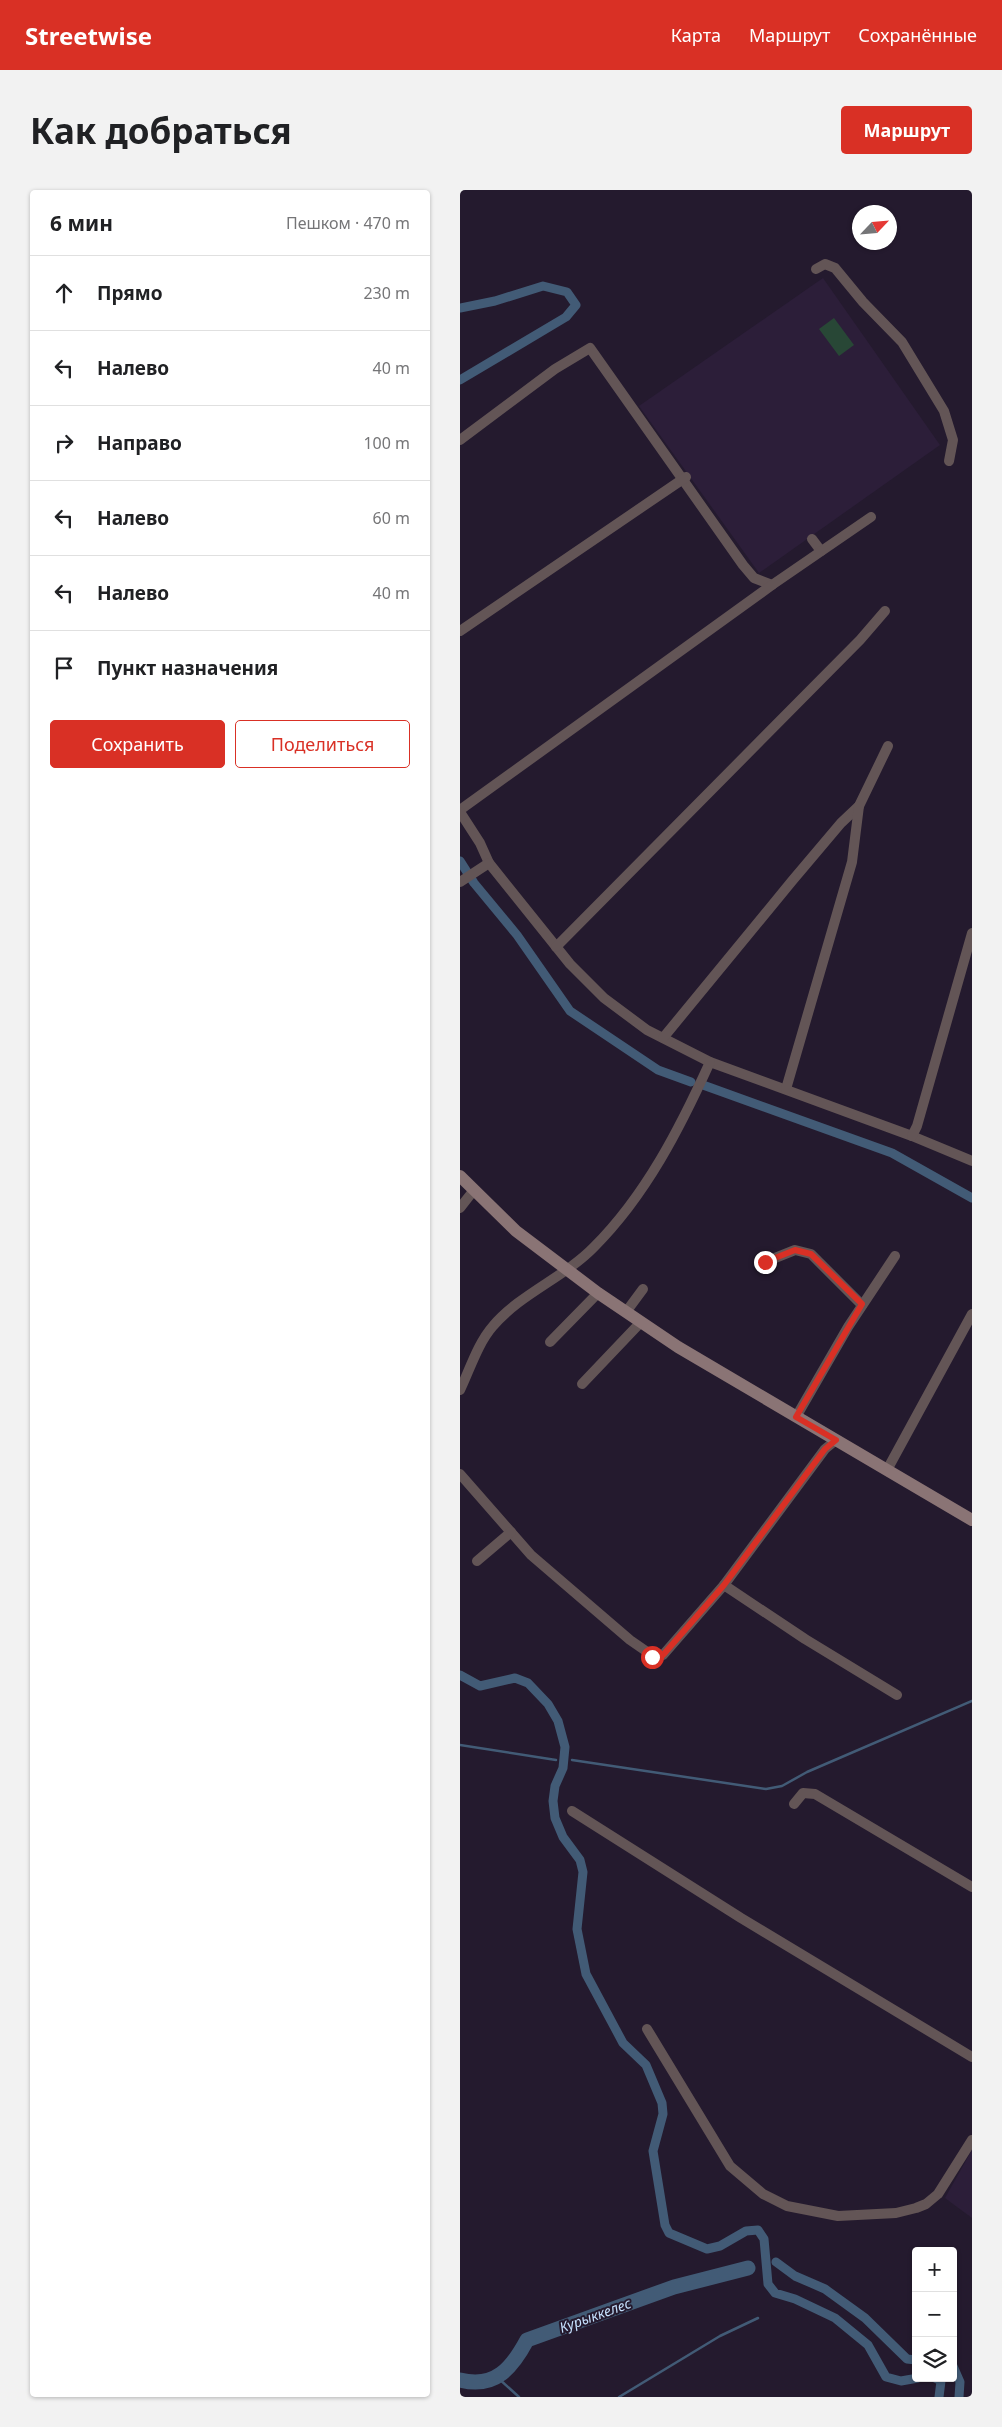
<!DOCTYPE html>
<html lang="ru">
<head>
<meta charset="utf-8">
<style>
	:root { --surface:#fff; --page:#f2f2f2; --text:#202124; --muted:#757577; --line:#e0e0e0; --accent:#d93025 }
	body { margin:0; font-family:"Noto Sans",sans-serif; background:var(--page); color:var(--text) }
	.controls { position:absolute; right:15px; bottom:15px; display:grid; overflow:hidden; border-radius:5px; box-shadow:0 1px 4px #0004 }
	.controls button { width:45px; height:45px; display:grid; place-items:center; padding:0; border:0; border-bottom:1px solid var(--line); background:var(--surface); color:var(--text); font:25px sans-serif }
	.compass { position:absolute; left:392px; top:15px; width:45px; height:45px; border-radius:50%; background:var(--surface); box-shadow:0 1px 4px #0004; rotate:64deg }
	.stop { position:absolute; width:15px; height:15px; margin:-11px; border:4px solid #d93025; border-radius:50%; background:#fff }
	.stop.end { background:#d93025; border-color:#fff; box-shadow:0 1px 5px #0008 }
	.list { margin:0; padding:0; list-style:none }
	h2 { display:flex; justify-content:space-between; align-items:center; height:65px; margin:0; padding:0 20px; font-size:21px }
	h2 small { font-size:16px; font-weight:400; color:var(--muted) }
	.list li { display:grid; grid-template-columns:32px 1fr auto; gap:15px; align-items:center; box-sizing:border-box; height:75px; padding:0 20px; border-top:1px solid var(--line) }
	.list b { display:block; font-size:19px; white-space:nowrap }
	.list em { font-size:16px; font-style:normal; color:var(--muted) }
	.actions { display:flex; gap:10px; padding:15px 20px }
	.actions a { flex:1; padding:11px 0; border:1px solid var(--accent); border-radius:5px; text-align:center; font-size:18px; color:var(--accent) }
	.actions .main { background:var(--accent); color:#fff }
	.icon { flex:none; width:28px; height:28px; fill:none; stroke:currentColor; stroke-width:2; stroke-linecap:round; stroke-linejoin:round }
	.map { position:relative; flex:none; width:512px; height:2207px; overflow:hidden; border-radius:5px }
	header { display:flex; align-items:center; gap:30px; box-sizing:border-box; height:70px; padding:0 25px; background:var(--accent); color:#fff }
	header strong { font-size:24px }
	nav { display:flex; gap:28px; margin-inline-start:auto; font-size:18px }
	.intro { display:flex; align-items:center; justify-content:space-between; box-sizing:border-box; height:120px; padding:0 30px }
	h1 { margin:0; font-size:35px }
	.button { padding:12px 22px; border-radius:5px; background:var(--accent); color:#fff; font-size:18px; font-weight:700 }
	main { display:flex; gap:30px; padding:0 30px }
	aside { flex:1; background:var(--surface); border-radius:5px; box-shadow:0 1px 4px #0004 }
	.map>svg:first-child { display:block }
	.built { fill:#2c1e39 }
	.green { fill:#284736 }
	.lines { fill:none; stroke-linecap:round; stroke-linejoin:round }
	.stream { stroke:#425b76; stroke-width:2.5 }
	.canal { stroke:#425b76; stroke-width:9 }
	.river { stroke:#425b76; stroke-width:15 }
	.street { stroke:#635556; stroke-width:10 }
	.secondary { stroke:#8a7475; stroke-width:12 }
	.route { stroke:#d93025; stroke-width:6 }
	.labels { text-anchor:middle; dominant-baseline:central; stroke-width:4; stroke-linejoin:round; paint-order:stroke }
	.water-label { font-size:14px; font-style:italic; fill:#c5e0fd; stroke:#241a2e }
</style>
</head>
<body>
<header>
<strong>Streetwise</strong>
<nav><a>Карта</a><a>Маршрут</a><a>Сохранённые</a></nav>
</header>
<div class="intro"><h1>Как добраться</h1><a class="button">Маршрут</a></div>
<main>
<aside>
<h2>6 мин<small>Пешком · 470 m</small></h2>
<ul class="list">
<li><svg class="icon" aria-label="ahead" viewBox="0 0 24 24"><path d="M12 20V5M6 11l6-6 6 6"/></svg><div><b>Прямо</b></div><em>230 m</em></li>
<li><svg class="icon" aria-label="left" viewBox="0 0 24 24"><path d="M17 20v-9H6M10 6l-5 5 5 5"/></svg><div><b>Налево</b></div><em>40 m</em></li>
<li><svg class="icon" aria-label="right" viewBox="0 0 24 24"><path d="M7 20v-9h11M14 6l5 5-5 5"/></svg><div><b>Направо</b></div><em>100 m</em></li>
<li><svg class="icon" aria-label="left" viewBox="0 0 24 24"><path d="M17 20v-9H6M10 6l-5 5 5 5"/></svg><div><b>Налево</b></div><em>60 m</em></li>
<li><svg class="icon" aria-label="left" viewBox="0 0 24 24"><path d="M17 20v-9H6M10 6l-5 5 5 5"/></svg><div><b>Налево</b></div><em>40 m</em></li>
<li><svg class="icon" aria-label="arrive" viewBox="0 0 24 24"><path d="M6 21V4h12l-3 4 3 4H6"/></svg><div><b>Пункт назначения</b></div></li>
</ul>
<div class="actions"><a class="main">Сохранить</a><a>Поделиться</a></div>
</aside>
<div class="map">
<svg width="512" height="2207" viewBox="0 0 512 2207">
	<rect width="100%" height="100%" fill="#241a2e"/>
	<!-- built -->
	<g class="built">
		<path d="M 363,88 L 480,255 L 299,383 L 179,216 Z"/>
		<path d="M 512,1960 L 512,2028 L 485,2008 Z"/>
	</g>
	<!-- green -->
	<path class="green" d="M 374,128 L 394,155 L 379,166 L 359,139 Z"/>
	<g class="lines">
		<!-- stream -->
		<g class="stream">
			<path d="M 0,1555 L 96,1570"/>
			<path d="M 112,1570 L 306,1599 L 322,1596 L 347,1582 L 512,1511"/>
			<path d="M 37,2187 L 59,2207"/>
			<path d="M 0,2195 L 2,2191"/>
			<path d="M 159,2207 L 260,2146 L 298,2128"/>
		</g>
		<!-- canal -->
		<g class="canal">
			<path d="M 0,118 L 35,111 L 83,96 L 107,102 L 116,115 L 106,127 L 0,190"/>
			<path d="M 0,671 L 14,693 L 57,745 L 110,821 L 198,880 L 231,892"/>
			<path d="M 243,895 L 432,963 L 512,1008"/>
			<path d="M 0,1485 L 20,1496 L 55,1488 L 68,1493 L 88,1514 L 98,1531 L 105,1557 L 103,1578 L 95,1596 L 93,1611 L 95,1628 L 103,1647 L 120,1670 L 123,1682 L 117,1739 L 126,1784 L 163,1853 L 186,1875 L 202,1913 L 203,1924 L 193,1961 L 205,2035 L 209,2043 L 247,2059 L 260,2056 L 286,2041 L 298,2040 L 304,2049 L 308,2094 L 315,2103 L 335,2109 L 375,2128 L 408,2155 L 426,2187 L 441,2191 L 458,2188"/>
			<path d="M 316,2072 L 335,2086 L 365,2099 L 405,2128 L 447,2169 L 456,2170"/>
			<path d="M 493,2176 L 500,2192 L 499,2207"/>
			<path d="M 475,2188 L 481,2191 L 479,2207"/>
		</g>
		<!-- river -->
		<path class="river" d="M 0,2190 C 35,2199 52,2178 67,2150 L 214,2097 L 288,2078"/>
		<!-- street -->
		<g class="street">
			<path d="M 356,79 L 365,74 L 375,78 L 403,112 L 442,152 L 484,221 L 493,250 L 489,271"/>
			<path d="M 0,250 L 95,179 L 130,158 L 283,375 L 294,388 L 312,395"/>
			<path d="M 352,349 L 361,361"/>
			<path d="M 0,441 L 226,287"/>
			<path d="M 0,620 L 312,395 L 411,327"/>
			<path d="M 0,622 L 20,653 L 29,673 L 110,774 L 144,808 L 187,840 L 250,872 L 452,946 L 512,971"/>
			<path d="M 0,692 L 29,673"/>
			<path d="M 96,757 L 400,450 L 425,421"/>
			<path d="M 203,848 L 332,691 L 381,633 L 399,616"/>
			<path d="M 326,899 L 392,672 L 399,616 L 428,556"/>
			<path d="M 452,946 L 457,936 L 512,743"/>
			<path d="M 0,1018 L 14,1000"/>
			<path d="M 305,1072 L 335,1060 L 351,1064 L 402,1115"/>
			<path d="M 166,1122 L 183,1099"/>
			<path d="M 90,1152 L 138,1103"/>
			<path d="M 122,1194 L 181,1132"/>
			<path d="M 0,1200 C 10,1179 18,1153 33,1136 C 60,1104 105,1087 134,1057 C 186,1005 220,938 250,872"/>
			<path d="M 336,1227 L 388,1137 L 435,1066"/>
			<path d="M 427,1280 L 512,1124"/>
			<path d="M 0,1284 L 71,1365 L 170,1450 L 196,1468 L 203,1465 L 264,1395 L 365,1259 L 376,1250"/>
			<path d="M 17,1371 L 51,1342"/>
			<path d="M 264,1395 L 345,1449 L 437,1505"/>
			<path d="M 334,1614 L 343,1603 L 355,1604 L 512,1697"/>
			<path d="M 112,1621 L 281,1728 L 512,1867"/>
			<path d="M 187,1839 L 270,1976 L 303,2004 L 327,2016 L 378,2026 L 436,2023 L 456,2018 L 466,2014 L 478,2004 L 512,1950"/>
		</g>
		<!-- secondary -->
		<path class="secondary" d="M 0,986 L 56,1041 L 138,1103 L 218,1157 L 512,1330"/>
	</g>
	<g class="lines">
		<!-- route -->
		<path class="route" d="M 192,1467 L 200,1468 L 203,1465 L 264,1395 L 365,1259 L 376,1250 L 336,1227 L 402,1114 L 351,1064 L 335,1060 L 305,1072"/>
	</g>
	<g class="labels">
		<!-- water labels -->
		<g class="water-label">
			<text transform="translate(135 2125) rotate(-20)">Курыккелес</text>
		</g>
	</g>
</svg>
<div class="controls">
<button>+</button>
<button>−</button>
<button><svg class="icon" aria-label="layers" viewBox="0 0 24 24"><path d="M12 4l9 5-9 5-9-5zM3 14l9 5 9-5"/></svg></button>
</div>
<svg class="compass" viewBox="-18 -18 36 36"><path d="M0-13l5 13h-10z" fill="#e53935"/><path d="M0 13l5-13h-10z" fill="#757577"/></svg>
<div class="stop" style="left:192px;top:1467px"></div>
<div class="stop end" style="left:305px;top:1072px"></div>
</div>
</main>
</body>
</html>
